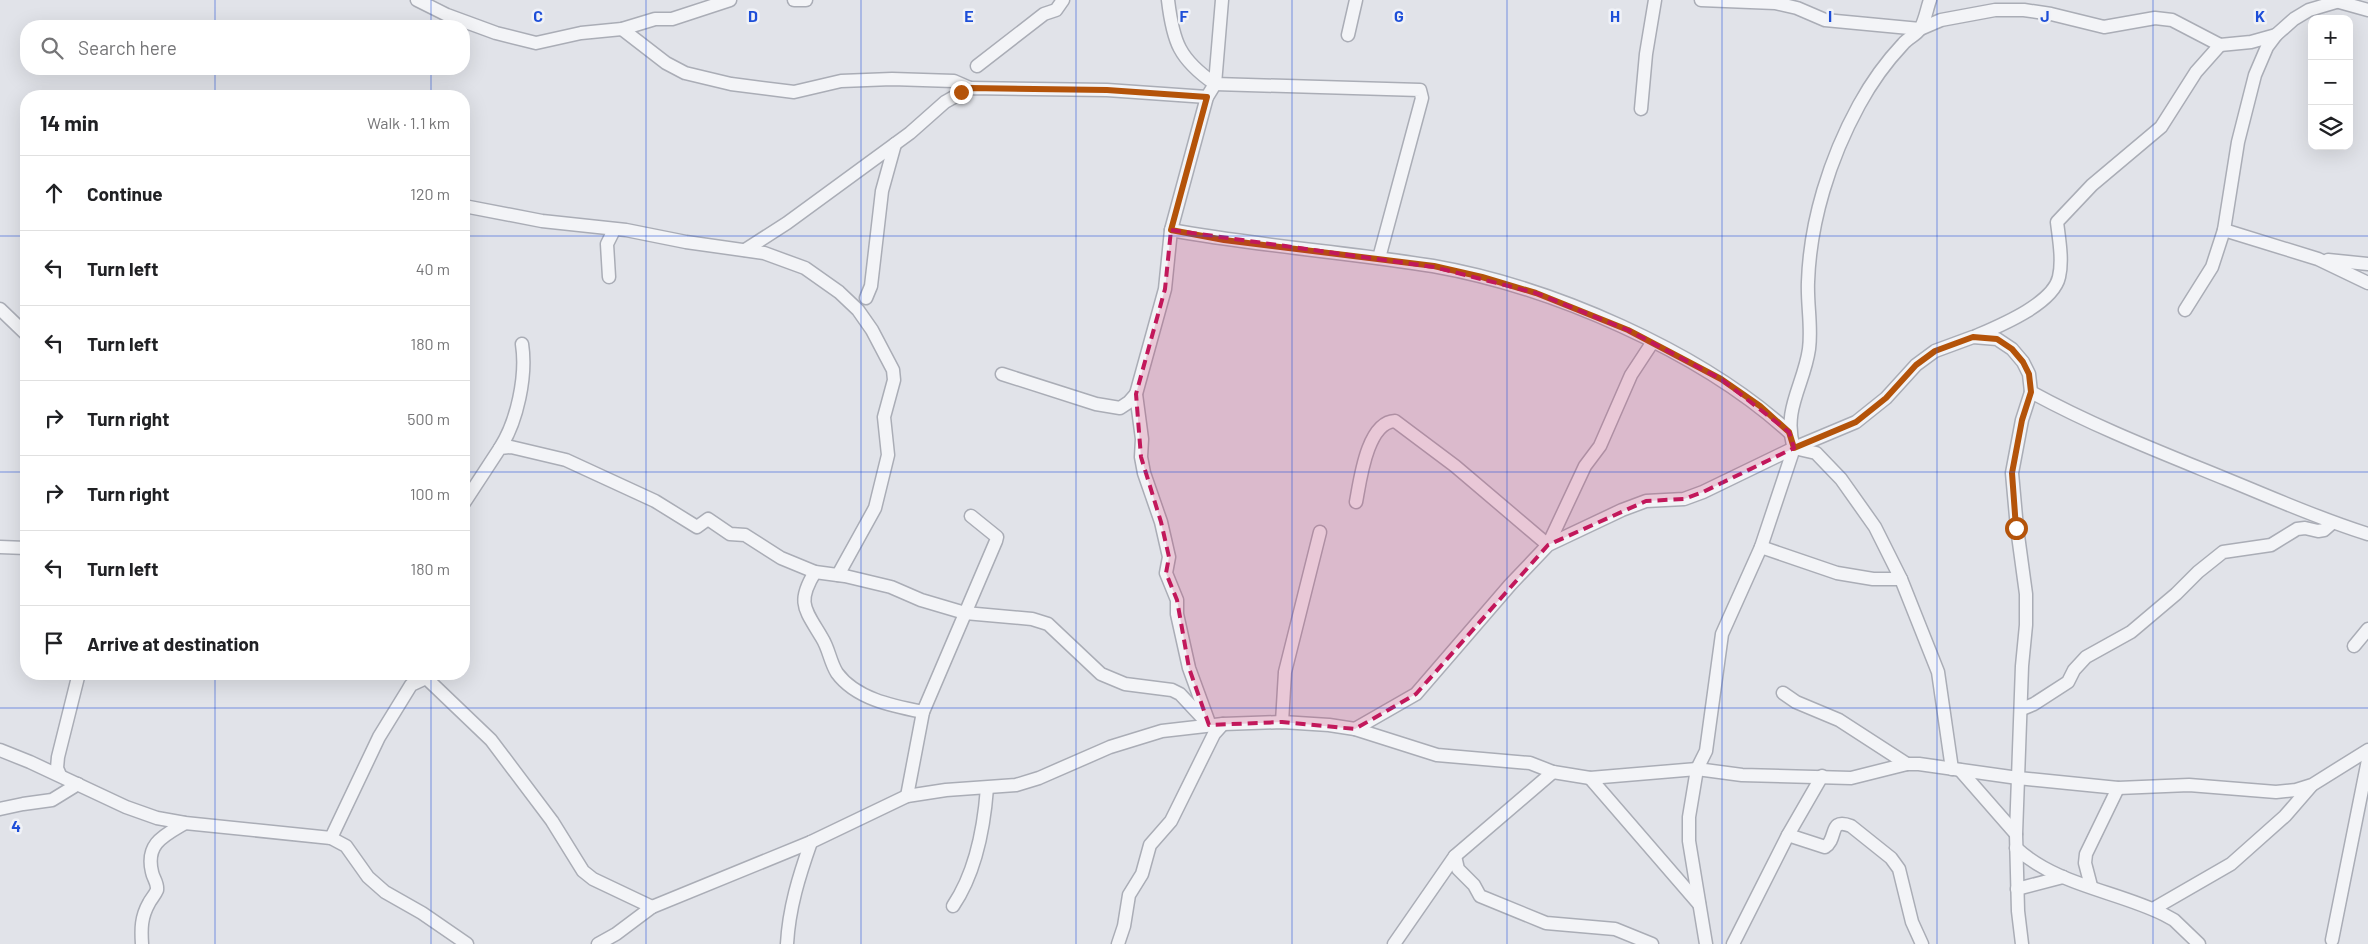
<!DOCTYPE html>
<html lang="en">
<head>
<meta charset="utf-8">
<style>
	:root { --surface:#fff; --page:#f6f6f6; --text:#202124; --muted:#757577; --line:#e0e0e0 }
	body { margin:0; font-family:Barlow,sans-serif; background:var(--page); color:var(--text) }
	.controls { position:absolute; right:15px; top:15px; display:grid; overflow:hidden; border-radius:10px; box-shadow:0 5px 20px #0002 }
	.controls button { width:45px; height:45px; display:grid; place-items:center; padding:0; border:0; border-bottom:1px solid var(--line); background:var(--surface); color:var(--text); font:25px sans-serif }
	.stop { position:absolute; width:15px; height:15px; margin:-11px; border:4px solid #b45309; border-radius:50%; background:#fff }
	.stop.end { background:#b45309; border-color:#fff; box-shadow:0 1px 5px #0008 }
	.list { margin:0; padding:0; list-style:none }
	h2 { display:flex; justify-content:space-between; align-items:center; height:65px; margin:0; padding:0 20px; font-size:21px }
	h2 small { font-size:16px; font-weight:400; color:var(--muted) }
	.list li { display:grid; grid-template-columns:32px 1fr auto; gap:15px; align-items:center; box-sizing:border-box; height:75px; padding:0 20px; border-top:1px solid var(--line) }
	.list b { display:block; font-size:19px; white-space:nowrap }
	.list em { font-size:16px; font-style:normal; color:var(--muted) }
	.icon { flex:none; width:28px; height:28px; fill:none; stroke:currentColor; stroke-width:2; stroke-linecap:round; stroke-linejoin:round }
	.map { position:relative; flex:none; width:2368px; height:944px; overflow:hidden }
	.search { position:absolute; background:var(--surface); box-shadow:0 5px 20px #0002; left:20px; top:20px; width:450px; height:55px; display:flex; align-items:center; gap:12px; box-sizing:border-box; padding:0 18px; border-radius:20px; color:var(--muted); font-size:19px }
	.panel { position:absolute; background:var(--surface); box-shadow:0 5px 20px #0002; left:20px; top:90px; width:450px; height:590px; border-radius:20px }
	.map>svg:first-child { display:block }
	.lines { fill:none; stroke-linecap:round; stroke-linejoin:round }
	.minor-casing { stroke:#aaadb6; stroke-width:15 }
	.minor { stroke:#f3f4f7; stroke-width:12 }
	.route { stroke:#b45309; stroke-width:6 }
	.marked { fill:#c2185b; fill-opacity:0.2; stroke:#c2185b; stroke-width:4; stroke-dasharray:10 6; stroke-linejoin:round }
	.grid { fill:none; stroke:#1d4ed8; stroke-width:1; stroke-opacity:0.55 }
	.grid-label { font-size:16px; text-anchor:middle; font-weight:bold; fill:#1d4ed8; stroke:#f0f2f7; stroke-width:5; stroke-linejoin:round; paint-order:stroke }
</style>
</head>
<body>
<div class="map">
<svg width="2368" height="944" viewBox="0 0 2368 944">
	<rect width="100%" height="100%" fill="#e1e3e9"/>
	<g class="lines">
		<!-- minor casing -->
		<g class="minor-casing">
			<g id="minor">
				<path d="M 417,0 L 447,15 L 496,33 L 536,43 L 581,33 L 622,29 L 655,19 L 672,19 L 730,0"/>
				<path d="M 794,0 L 806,0"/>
				<path d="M 1168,0 C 1173,42 1179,59 1215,84 L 1420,90 L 1422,98 L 1379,258"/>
				<path d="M 1701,0 L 1775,3 L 1797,8 L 1825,20 L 1920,29 L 1941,20 L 1995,10 L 2024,10 L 2051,14 L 2104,27 L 2155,18 L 2172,20 L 2220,45 L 2251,42 L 2276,35"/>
				<path d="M 2332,0 L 2368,10"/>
				<path d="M 622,29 L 666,63 L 685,73 L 731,84 L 794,92 L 841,81 L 892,79 L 954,81 L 970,88"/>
				<path d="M 1348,35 L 1356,0"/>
				<path d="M 977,66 L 1044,14 L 1056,10 L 1063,0"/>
				<path d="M 1641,109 L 1646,54 L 1655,0"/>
				<path d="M 464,206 L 542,221 L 626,230 L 686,242 L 764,253 L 805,268 L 839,292 L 858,310 L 872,330 L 893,370 L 894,380 L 884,417 L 888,455 L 875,508 L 838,575"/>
				<path d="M 1171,230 C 1258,246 1346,252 1433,266 C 1552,287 1700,351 1789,432"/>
				<path d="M 2224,230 L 2318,259 L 2368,283"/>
				<path d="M 745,250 L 787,223 L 910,133 L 945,102 L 970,88 L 1107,90 L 1207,97"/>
				<path d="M 2328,260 L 2368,264"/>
				<path d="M 609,277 L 607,244 L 614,230"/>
				<path d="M 866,298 L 871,286 L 882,191 L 895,144"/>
				<path d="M 0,309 L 26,334"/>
				<path d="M 2185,310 L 2212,267 L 2224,230 L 2238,142 L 2255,75 L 2267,47 L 2276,35 L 2294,19 L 2309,10 L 2336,2"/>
				<path d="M 1976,336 C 1999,326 2053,304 2059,277 C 2063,260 2059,239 2057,222 L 2092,185 L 2161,127 L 2196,72 L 2220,45"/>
				<path d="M 1002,374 L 1096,404 L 1120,408 L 1129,402 L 1136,394"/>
				<path d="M 500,448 C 517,422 527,376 522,344"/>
				<path d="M 1794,448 L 1816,453 L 1841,479 L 1875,527 L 1901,579 L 1938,672 L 1952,769"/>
				<path d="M 1356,502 C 1360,481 1367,422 1395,421 L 1455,466 L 1548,545 L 1585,466 L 1600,446 L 1631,375 L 1652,343"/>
				<path d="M 464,503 L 500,448 L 511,447 L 566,460 L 655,501 L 697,527 L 708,519 L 730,534 L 745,535 L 781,558 L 815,572 L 845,576 L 891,587 L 921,600 L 965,613 L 1032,619 L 1048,624 L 1101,674 L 1125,684 L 1172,690 L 1180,694 L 1209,725"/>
				<path d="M 0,547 L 26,548"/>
				<path d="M 1761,547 L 1837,573 L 1873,579 L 1901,579"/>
				<path d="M 815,572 C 796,603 805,609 822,638 C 829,649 830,662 837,673 C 856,699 893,706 923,712"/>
				<path d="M 2354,646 L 2368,629"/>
				<path d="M 422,674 L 491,740 L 552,821 L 583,871 L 593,879 L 652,907"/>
				<path d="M 1783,693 L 1796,702 L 1839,720 L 1907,764"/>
				<path d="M 2022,709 L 2034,704 L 2068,682 L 2074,670 L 2086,657 L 2131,632 L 2176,594 L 2198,572 L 2223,552 L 2271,545 L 2297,529 L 2305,528 L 2318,531 L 2324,530 L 2332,523"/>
				<path d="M 1208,720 L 1189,668 L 1177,614 L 1177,600 L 1166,573 L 1169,557 L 1161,522 L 1144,473 L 1141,457 L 1142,439 L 1136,394 L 1165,289 L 1171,230 L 1207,97 L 1215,84 L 1222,0"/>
				<path d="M 1282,722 L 1285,672 L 1320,532"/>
				<path d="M 1355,729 L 1416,694 L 1510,585 L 1548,545 L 1622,510 L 1646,501 L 1684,499 L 1703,492 L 1794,448 L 1856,422 L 1886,398 L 1916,365 L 1935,351 L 1973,337 L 1997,339 L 2012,349 L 2023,362 L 2029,374 L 2031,392 C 2093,426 2160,452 2226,479 C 2273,498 2319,519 2368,534"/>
				<path d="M 0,750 L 30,762 L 126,807 L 157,818 L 185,823 L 331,838 L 346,846 L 368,877 L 385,892 L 422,913 L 467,944"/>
				<path d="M 1960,770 L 2016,834"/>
				<path d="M 60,775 L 57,768 L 58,757 L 78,677"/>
				<path d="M 1590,778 L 1699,904"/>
				<path d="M 907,796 L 923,712 L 996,541 L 997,537 L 971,516"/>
				<path d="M 0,809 L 23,804 L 52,800 L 78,784"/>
				<path d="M 1788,835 L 1825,847 C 1838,839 1828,817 1851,826 L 1891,858 L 1899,869 L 1912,922 L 1922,944"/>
				<path d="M 331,838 L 379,737 L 411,685 L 426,678"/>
				<path d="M 2016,848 C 2056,885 2116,891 2163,914 L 2174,920 L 2199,944"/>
				<path d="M 1455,856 L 1458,869 L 1474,885 L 1480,896 L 1546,923 L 1615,929 L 1652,944"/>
				<path d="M 2091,886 L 2085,863 L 2086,854 L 2118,788"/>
				<path d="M 2017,889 L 2063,877"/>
				<path d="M 953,906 C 976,872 984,828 987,788"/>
				<path d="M 2153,909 L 2231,864 L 2285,816 L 2311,786"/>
				<path d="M 2332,940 L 2368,760"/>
				<path d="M 142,944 C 141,929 141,917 149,903 C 151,899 155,895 157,890 C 158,883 153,878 152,872 C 145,843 165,835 185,823"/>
				<path d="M 598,944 L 616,934 L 652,907 L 811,842 L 907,796 L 946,790 L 1016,785 L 1039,778 L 1110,747 L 1162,731 L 1223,724 L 1282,722 L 1329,725 L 1355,729 L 1437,755 L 1530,763 L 1553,772 L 1590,778 L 1697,769 L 1742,775 L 1851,778 L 1907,764 L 1919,764 L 2018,778 L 2118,788 L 2189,785 L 2276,792 L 2296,790 L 2312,785 L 2368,750"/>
				<path d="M 787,944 C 789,908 799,876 811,842"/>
				<path d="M 1118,944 L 1124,926 L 1129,895 L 1142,874 L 1150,845 L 1171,821 L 1214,734 L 1223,724"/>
				<path d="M 1394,944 L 1455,856 L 1553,772"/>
				<path d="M 1706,944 L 1689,841 L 1689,817 L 1697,769 L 1706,751 L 1722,634 L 1761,547 L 1794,448 C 1782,410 1804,385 1809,349 C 1812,327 1807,304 1808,282 C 1810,221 1830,158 1859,105 C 1871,83 1886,62 1903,44 C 1908,38 1916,35 1920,29 C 1925,21 1927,8 1930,0"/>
				<path d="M 1733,944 L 1788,835 L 1822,776"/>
				<path d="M 2022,944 L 2018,911 L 2016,834 L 2022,666 L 2026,625 L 2026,594 L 2017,528 L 2012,473 L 2022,420 L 2031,392"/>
			</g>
		</g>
		<!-- minor -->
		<use href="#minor" class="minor"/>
	</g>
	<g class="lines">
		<!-- route -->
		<path class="route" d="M 961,92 L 970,88 L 1107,90 L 1207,97 L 1171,230 L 1224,240 L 1434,266 L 1482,277 L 1536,293 L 1628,330 L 1721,379 L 1760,406 L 1789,432 L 1794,448 L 1856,422 L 1886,398 L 1916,365 L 1935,351 L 1973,337 L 1997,339 L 2012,349 L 2023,362 L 2029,374 L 2031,392 L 2022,420 L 2012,473 L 2016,528"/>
	</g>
	<!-- marked area -->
	<path class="marked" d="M 1171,230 L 1434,267 L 1536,293 L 1628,330 L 1721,379 L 1789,432 L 1794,448 L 1703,492 L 1684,499 L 1646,501 L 1548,545 L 1416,694 L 1355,729 L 1282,722 L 1209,725 L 1189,668 L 1177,600 L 1166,573 L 1169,557 L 1161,522 L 1141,457 L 1136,394 L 1165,289 Z"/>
	<!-- grid -->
	<path class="grid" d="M 215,0 L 215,26M 431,0 L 431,26M 646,0 L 646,944M 861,0 L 861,944M 1076,0 L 1076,944M 1292,0 L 1292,944M 1507,0 L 1507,944M 1722,0 L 1722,944M 1937,0 L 1937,944M 2153,0 L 2153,944M 215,69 L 215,96M 431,69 L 431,96M 0,236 L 26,236M 464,236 L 2368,236M 0,472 L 26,472M 464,472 L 2368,472M 215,674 L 215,944M 431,674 L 431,944M 0,708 L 2368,708"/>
	<g class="grid-label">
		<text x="538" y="22">C</text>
		<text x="753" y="22">D</text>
		<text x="969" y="22">E</text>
		<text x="1184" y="22">F</text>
		<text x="1399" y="22">G</text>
		<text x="1615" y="22">H</text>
		<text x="1830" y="22">I</text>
		<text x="2045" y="22">J</text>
		<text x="2260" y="22">K</text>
		<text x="16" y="832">4</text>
	</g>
</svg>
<div class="controls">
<button>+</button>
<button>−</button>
<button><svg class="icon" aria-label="layers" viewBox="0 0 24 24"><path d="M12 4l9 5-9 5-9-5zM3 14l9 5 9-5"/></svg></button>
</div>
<div class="stop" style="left:2016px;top:528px"></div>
<div class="stop end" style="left:961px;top:92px"></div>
<div class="search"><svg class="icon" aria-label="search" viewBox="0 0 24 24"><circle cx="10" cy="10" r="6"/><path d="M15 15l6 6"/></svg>Search here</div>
<section class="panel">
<h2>14 min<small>Walk · 1.1 km</small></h2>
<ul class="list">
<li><svg class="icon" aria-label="ahead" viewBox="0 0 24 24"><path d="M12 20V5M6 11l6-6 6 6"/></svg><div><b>Continue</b></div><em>120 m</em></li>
<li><svg class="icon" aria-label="left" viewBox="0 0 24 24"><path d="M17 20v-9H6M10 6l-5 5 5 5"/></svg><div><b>Turn left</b></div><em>40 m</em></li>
<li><svg class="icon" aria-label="left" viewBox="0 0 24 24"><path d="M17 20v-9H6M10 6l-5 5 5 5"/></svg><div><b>Turn left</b></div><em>180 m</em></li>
<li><svg class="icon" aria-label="right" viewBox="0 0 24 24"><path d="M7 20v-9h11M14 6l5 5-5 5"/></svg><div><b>Turn right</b></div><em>500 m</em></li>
<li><svg class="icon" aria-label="right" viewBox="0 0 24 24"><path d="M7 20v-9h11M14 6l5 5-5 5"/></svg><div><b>Turn right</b></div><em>100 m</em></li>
<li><svg class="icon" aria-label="left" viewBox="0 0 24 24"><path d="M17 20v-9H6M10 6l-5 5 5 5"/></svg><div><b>Turn left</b></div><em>180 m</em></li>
<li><svg class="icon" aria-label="arrive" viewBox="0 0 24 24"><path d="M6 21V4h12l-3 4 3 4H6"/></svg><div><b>Arrive at destination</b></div></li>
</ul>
</section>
</div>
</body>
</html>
